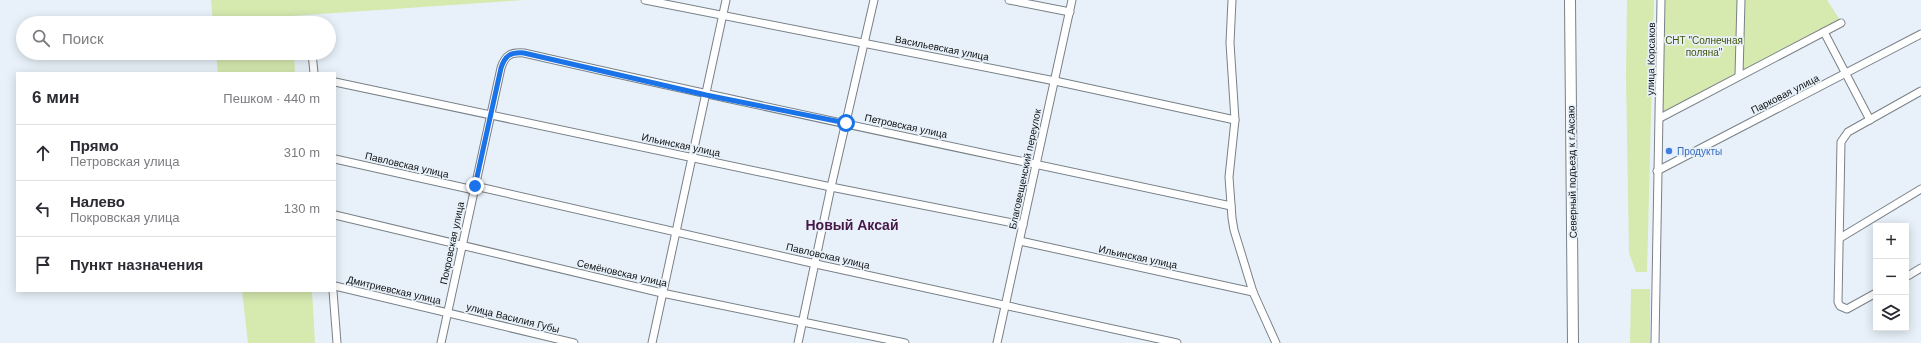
<!DOCTYPE html>
<html lang="ru">
<head>
<meta charset="utf-8">
<style>
	:root { --surface:#fff; --page:#f7f7f7; --text:#2b2b33; --muted:#7c7c81; --line:#e1e1e2 }
	body { margin:0; font-family:Helvetica,sans-serif; background:var(--page); color:var(--text) }
	.controls { position:absolute; right:12px; bottom:12px; display:grid; overflow:hidden; border-radius:0px; box-shadow:0 2px 10px #0003 }
	.controls button { width:36px; height:36px; display:grid; place-items:center; padding:0; border:0; border-bottom:1px solid var(--line); background:var(--surface); color:var(--text); font:20px sans-serif }
	.stop { position:absolute; width:12px; height:12px; margin:-9px; border:3px solid #1a73e8; border-radius:50%; background:#fff }
	.stop.end { background:#1a73e8; border-color:#fff; box-shadow:0 1px 4px #0008 }
	.list { margin:0; padding:0; list-style:none }
	h2 { display:flex; justify-content:space-between; align-items:center; height:52px; margin:0; padding:0 16px; font-size:17px }
	h2 small { font-size:13px; font-weight:400; color:var(--muted) }
	.list li { display:grid; grid-template-columns:26px 1fr auto; gap:12px; align-items:center; box-sizing:border-box; height:56px; padding:0 16px; border-top:1px solid var(--line) }
	.list b { display:block; font-size:15px; white-space:nowrap }
	.list p { margin:0; font-size:13px; white-space:nowrap; color:var(--muted) }
	.list em { font-size:13px; font-style:normal; color:var(--muted) }
	.icon { flex:none; width:22px; height:22px; fill:none; stroke:currentColor; stroke-width:2; stroke-linecap:round; stroke-linejoin:round }
	.map { position:relative; flex:none; width:1921px; height:343px; overflow:hidden }
	.search { position:absolute; background:var(--surface); box-shadow:0 2px 10px #0003; left:16px; top:16px; width:320px; height:44px; display:flex; align-items:center; gap:10px; box-sizing:border-box; padding:0 14px; border-radius:22px; color:var(--muted); font-size:15px }
	.panel { position:absolute; background:var(--surface); box-shadow:0 2px 10px #0003; left:16px; top:72px; width:320px; height:220px; border-radius:0px }
	.map>svg:first-child { display:block }
	.green { fill:#d6e9af }
	.lines { fill:none; stroke-linecap:round; stroke-linejoin:round }
	.street-casing { stroke:#798187; stroke-width:9 }
	.secondary-casing { stroke:#798187; stroke-width:12 }
	.street { stroke:#fff; stroke-width:7 }
	.secondary { stroke:#fff; stroke-width:10 }
	.route { stroke:#1a73e8; stroke-width:5 }
	.shop-dot { fill:#3f7fe0; stroke:#e8f1f9; stroke-width:1.5 }
	.labels { text-anchor:middle; dominant-baseline:central; stroke-width:3.5; stroke-linejoin:round; paint-order:stroke }
	.park-label { font-size:10px; fill:#425408; stroke:#e8f1f9 }
	.street-label { font-size:10px; fill:#0e1113; stroke:#e8f1f9 }
	.shop-label { font-size:10px; fill:#366cbe; stroke:#e8f1f9; text-anchor:start }
	.district-label { font-size:14px; font-weight:bold; fill:#471747; stroke:#e8f1f9 }
</style>
</head>
<body>
<div class="map">
<svg width="1921" height="343" viewBox="0 0 1921 343">
	<rect width="100%" height="100%" fill="#e8f1f9"/>
	<!-- green -->
	<g class="green">
		<path d="M 211,0 L 524,0 L 291,16 L 292,23 L 213,23 Z"/>
		<path d="M 1564,0 L 1566,0 L 1570,343 L 1568,343 Z"/>
		<path d="M 1573,0 L 1575,0 L 1579,343 L 1577,343 Z"/>
		<path d="M 1627,0 L 1654,0 L 1647,272 L 1636,272 L 1629,253 L 1626,77 Z"/>
		<path d="M 1657,0 L 1827,0 L 1844,26 L 1656,122 Z"/>
		<path d="M 216,53 L 294,53 L 295,73 L 218,73 Z"/>
		<path d="M 1631,289 L 1650,289 L 1650,343 L 1630,343 Z"/>
		<path d="M 242,291 L 312,291 L 315,343 L 248,343 Z"/>
	</g>
	<g class="lines">
		<!-- street casing -->
		<g class="street-casing">
			<g id="street">
				<path d="M 645,0 L 1055,81 L 1235,120"/>
				<path d="M 1009,0 L 1070,12"/>
				<path d="M 1232,0 L 1230,43 L 1235,120 L 1229,177 L 1232,218 L 1234,230 L 1253,292 L 1276,343"/>
				<path d="M 1824,32 L 1870,120"/>
				<path d="M 312,53 L 314,73"/>
				<path d="M 1739,75 L 1741,0"/>
				<path d="M 335,82 L 831,187 L 1023,225"/>
				<path d="M 1660,118 L 1841,23"/>
				<path d="M 335,159 L 474,190"/>
				<path d="M 1657,171 L 1921,34"/>
				<path d="M 475,186 L 816,264 L 1177,343"/>
				<path d="M 335,215 L 662,293 L 905,343"/>
				<path d="M 1840,238 L 1921,189"/>
				<path d="M 1020,241 L 1253,292"/>
				<path d="M 1906,277 L 1921,268"/>
				<path d="M 335,286 L 574,343"/>
				<path d="M 333,291 L 337,343"/>
				<path d="M 1876,293 L 1847,309 L 1840,306 L 1838,302 L 1841,142 L 1848,132 L 1921,91"/>
				<path d="M 441,343 L 501,68 C 505,55 511,52 524,53 C 759,107 995,155 1231,206"/>
				<path d="M 652,343 L 726,0"/>
				<path d="M 798,343 L 831,187 L 874,0"/>
				<path d="M 997,343 L 1072,0"/>
				<path d="M 1655,343 L 1661,0"/>
			</g>
		</g>
		<!-- secondary casing -->
		<g class="secondary-casing">
			<path id="secondary" d="M 1570,0 L 1573,343"/>
		</g>
		<!-- street -->
		<use href="#street" class="street"/>
		<!-- secondary -->
		<use href="#secondary" class="secondary"/>
	</g>
	<g class="lines">
		<!-- route -->
		<path class="route" d="M 475,186 L 501,68 C 505,55 511,52 524,53 L 706,95 L 846,123"/>
	</g>
	<!-- markers -->
	<circle class="shop-dot" cx="1669" cy="151" r="4"/>
	<g class="labels">
		<!-- park labels -->
		<g class="park-label">
			<text x="1704" y="40">СНТ "Солнечная<tspan x="1704" dy="12">поляна"</tspan></text>
		</g>
		<!-- street labels -->
		<g class="street-label">
			<text transform="translate(942 48) rotate(11)">Васильевская улица</text>
			<text transform="translate(1651 59) rotate(-89)">улица Корсаков</text>
			<text transform="translate(1785 94) rotate(-27)">Парковая улица</text>
			<text transform="translate(906 126) rotate(12)">Петровская улица</text>
			<text transform="translate(681 145) rotate(12)">Ильинская улица</text>
			<text transform="translate(407 165) rotate(13)">Павловская улица</text>
			<text transform="translate(1025 169) rotate(-78)">Благовещенский переулок</text>
			<text transform="translate(1572 172) rotate(-91)">Северный подъезд к г.Аксаю</text>
			<text transform="translate(452 243) rotate(-78)">Покровская улица</text>
			<text transform="translate(828 256) rotate(13)">Павловская улица</text>
			<text transform="translate(1138 257) rotate(12)">Ильинская улица</text>
			<text transform="translate(622 273) rotate(13)">Семёновская улица</text>
			<text transform="translate(394 290) rotate(13)">Дмитриевская улица</text>
			<text transform="translate(513 318) rotate(14)">улица Василия Губы</text>
		</g>
		<!-- shop labels -->
		<g class="shop-label">
			<text x="1677" y="151">Продукты</text>
		</g>
		<!-- district labels -->
		<g class="district-label">
			<text x="852" y="225">Новый Аксай</text>
		</g>
	</g>
</svg>
<div class="controls">
<button>+</button>
<button>−</button>
<button><svg class="icon" aria-label="layers" viewBox="0 0 24 24"><path d="M12 4l9 5-9 5-9-5zM3 14l9 5 9-5"/></svg></button>
</div>
<div class="stop" style="left:846px;top:123px"></div>
<div class="stop end" style="left:475px;top:186px"></div>
<div class="search"><svg class="icon" aria-label="search" viewBox="0 0 24 24"><circle cx="10" cy="10" r="6"/><path d="M15 15l6 6"/></svg>Поиск</div>
<section class="panel">
<h2>6 мин<small>Пешком · 440 m</small></h2>
<ul class="list">
<li><svg class="icon" aria-label="ahead" viewBox="0 0 24 24"><path d="M12 20V5M6 11l6-6 6 6"/></svg><div><b>Прямо</b><p>Петровская улица</p></div><em>310 m</em></li>
<li><svg class="icon" aria-label="left" viewBox="0 0 24 24"><path d="M17 20v-9H6M10 6l-5 5 5 5"/></svg><div><b>Налево</b><p>Покровская улица</p></div><em>130 m</em></li>
<li><svg class="icon" aria-label="arrive" viewBox="0 0 24 24"><path d="M6 21V4h12l-3 4 3 4H6"/></svg><div><b>Пункт назначения</b></div></li>
</ul>
</section>
</div>
</body>
</html>
